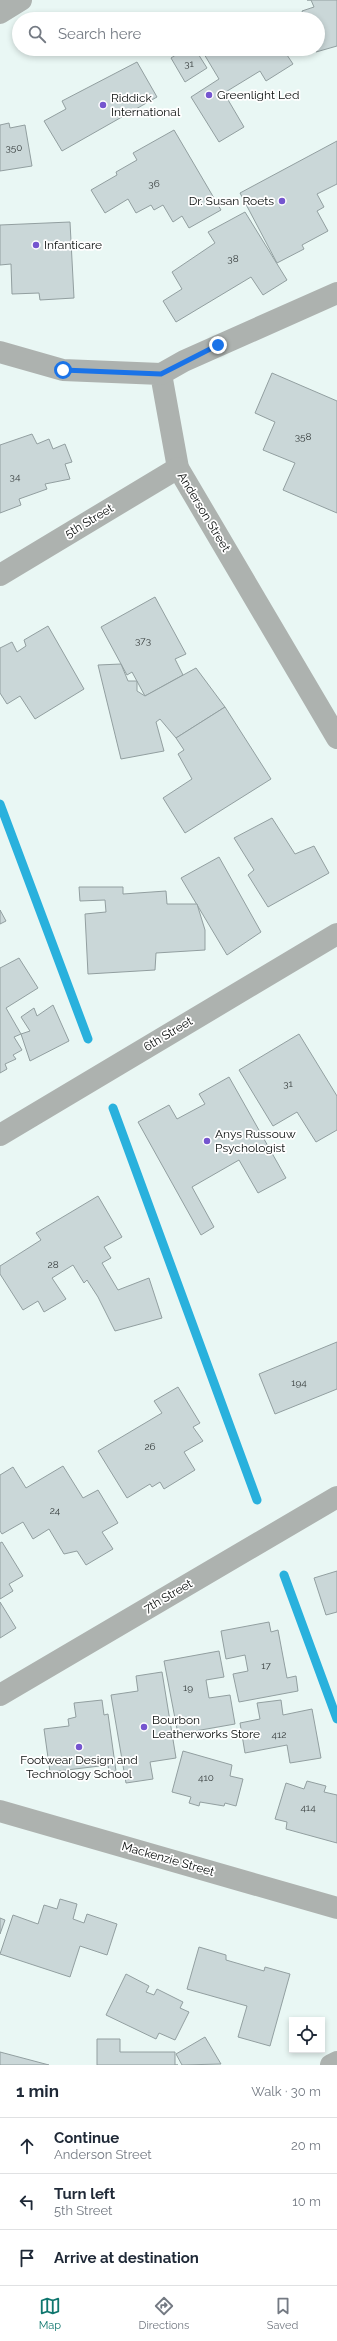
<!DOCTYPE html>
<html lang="en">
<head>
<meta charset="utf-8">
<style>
	:root { --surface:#fff; --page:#f2f2f3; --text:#1f2937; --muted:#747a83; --line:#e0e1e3; --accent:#0f766e }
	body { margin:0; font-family:Raleway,sans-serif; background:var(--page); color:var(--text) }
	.controls { position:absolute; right:12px; bottom:12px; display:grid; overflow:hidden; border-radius:0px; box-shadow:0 2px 6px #0003 }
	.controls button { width:36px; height:36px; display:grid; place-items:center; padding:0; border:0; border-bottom:1px solid var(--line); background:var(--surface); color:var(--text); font:20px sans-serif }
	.stop { position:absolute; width:12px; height:12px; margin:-9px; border:3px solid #1a73e8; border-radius:50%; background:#fff }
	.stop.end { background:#1a73e8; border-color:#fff; box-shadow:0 1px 4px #0008 }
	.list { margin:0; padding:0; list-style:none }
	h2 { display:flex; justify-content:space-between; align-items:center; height:52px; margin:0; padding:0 16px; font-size:17px }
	h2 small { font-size:13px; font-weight:400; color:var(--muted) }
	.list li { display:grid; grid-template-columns:26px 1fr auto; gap:12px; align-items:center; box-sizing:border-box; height:56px; padding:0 16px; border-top:1px solid var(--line) }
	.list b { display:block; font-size:15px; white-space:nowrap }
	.list p { margin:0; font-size:13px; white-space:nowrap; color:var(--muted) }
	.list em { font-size:13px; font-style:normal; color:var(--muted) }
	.icon { flex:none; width:22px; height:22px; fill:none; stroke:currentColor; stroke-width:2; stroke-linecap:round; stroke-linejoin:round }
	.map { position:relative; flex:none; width:337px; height:2065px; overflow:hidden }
	.search { position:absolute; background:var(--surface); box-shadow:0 2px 6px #0003; left:12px; right:12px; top:12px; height:44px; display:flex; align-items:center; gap:10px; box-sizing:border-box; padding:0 14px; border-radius:22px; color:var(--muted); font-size:15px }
	.sheet { height:220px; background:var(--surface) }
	nav { display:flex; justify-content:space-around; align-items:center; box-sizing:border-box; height:56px; border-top:1px solid var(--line); background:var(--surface); font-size:11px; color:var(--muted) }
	nav a { display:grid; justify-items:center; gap:2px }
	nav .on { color:var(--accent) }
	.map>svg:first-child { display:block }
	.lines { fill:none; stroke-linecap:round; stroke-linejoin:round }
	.stream { stroke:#29b1dd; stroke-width:9 }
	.building { fill:#cad7d8; stroke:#929fa0 }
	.minor { stroke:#adb2af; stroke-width:22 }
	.route { stroke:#1a73e8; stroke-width:5 }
	.poi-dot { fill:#7555cf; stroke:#fff; stroke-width:1.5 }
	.labels { text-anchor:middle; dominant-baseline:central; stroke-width:3.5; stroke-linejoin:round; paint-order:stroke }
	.number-label { font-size:10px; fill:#3a4040 }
	.poi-label { font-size:12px; fill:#0a0e0d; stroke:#fff; text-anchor:start }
	.street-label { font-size:12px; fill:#0a0e0d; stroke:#fff }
</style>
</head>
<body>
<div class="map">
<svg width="337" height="2065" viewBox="0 0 337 2065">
	<rect width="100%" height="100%" fill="#e9f7f4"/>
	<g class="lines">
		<!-- stream -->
		<g class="stream">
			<path d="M 0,804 L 88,1039"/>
			<path d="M 113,1108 L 257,1500"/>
			<path d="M 284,1575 L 337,1719"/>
		</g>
	</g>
	<!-- building -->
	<g class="building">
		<path d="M 307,0 L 337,0 L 337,46 L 316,52 L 318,19 L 305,19 L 302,11 L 314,7 L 311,0 Z"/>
		<path d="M 185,49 L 195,49 L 207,68 L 185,82 L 171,58 Z"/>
		<path d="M 201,49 L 283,49 L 293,64 L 266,81 L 260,71 L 224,93 L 244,127 L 219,142 L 191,97 L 219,79 Z"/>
		<path d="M 137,62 L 157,97 L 62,151 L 44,121 L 66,109 L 62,101 Z"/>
		<path d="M 9,123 L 10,128 L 25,125 L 32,166 L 0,171 L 0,125 Z"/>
		<path d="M 174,130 L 221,210 L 189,228 L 182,216 L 173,222 L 163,205 L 154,210 L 151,205 L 136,213 L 128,199 L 105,213 L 91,190 L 117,175 L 116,172 L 137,160 L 133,153 Z"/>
		<path d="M 337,141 L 337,184 L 317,194 L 324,207 L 317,211 L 328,231 L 302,245 L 304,249 L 277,263 L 240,193 Z"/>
		<path d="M 245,212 L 287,280 L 263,295 L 251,277 L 176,322 L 163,301 L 182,289 L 172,272 L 215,243 L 208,232 Z"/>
		<path d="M 70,222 L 74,298 L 40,300 L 39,293 L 12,294 L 11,264 L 0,265 L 0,225 Z"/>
		<path d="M 272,373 L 337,401 L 337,513 L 283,490 L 295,463 L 263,450 L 275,422 L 255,413 Z"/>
		<path d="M 32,434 L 37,444 L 49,439 L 53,449 L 65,444 L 72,462 L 65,464 L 70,479 L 45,484 L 47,489 L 19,499 L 21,505 L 0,513 L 0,445 Z"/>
		<path d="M 155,597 L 186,654 L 175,659 L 183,675 L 145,696 L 132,672 L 127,675 L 101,627 Z"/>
		<path d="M 48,626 L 84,689 L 35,719 L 20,696 L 7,704 L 0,693 L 0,648 L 12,642 L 17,652 L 26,646 L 24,640 Z"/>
		<path d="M 121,664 L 128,681 L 137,681 L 137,691 L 145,696 L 196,668 L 225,707 L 176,738 L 160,719 L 156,722 L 164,751 L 121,759 L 98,665 Z"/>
		<path d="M 225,707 L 271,779 L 185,833 L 163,798 L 192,779 L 178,754 L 184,750 L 176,738 Z"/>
		<path d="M 272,818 L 295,854 L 314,846 L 329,873 L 268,907 L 248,875 L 254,870 L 234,838 Z"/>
		<path d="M 219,857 L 261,932 L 227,955 L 181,878 Z"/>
		<path d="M 79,887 L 123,887 L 123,894 L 166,891 L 167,904 L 197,904 L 205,930 L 205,950 L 156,953 L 155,970 L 88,974 L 85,914 L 106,912 L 105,900 L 80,901 Z"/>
		<path d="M 0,910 L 6,921 L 0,924 Z"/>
		<path d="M 19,958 L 38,988 L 6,1008 L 21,1034 L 14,1037 L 22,1050 L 13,1055 L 16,1059 L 5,1064 L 7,1069 L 0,1073 L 0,968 Z"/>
		<path d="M 53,1005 L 69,1041 L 30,1061 L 21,1034 L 30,1031 L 21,1017 L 34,1008 L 37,1016 Z"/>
		<path d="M 299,1034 L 337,1096 L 337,1130 L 316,1142 L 297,1112 L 273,1126 L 239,1070 Z"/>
		<path d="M 229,1077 L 286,1178 L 258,1193 L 239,1160 L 192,1187 L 214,1227 L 201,1235 L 138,1122 L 169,1105 L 177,1119 L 205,1104 L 199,1094 Z"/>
		<path d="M 98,1196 L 122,1237 L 104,1247 L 111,1258 L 102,1263 L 118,1290 L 149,1278 L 162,1318 L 115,1331 L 98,1297 L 87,1280 L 84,1283 L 73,1265 L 52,1278 L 66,1299 L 44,1312 L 38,1301 L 23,1310 L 0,1274 L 0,1266 L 41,1240 L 36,1233 Z"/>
		<path d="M 337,1342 L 337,1389 L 275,1414 L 259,1374 Z"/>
		<path d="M 178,1387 L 200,1423 L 193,1427 L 203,1441 L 184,1452 L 195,1470 L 164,1489 L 160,1482 L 152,1487 L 150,1484 L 127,1498 L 98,1451 L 162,1413 L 154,1401 Z"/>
		<path d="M 63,1466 L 83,1498 L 98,1490 L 118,1523 L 102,1532 L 113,1549 L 86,1565 L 77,1551 L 64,1554 L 49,1529 L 33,1539 L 23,1522 L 2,1534 L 0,1531 L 0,1475 L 13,1467 L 26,1488 Z"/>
		<path d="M 2,1542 L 23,1576 L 9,1584 L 13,1591 L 0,1599 L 0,1543 Z"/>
		<path d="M 337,1571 L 337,1612 L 326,1615 L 314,1578 Z"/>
		<path d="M 0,1602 L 16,1628 L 0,1638 Z"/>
		<path d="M 269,1622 L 271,1632 L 278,1630 L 287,1678 L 296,1676 L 298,1691 L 239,1702 L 233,1674 L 248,1671 L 245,1655 L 226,1659 L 221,1631 Z"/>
		<path d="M 219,1651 L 224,1677 L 206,1680 L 209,1698 L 230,1695 L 235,1724 L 178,1734 L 164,1661 Z"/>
		<path d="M 162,1672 L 176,1758 L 150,1762 L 153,1779 L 126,1783 L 111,1695 L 138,1691 L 136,1676 Z"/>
		<path d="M 102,1700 L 104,1715 L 108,1714 L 116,1771 L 109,1772 L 108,1765 L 50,1772 L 44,1729 L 69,1726 L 68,1719 L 76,1717 L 74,1703 Z"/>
		<path d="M 281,1700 L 283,1715 L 312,1709 L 321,1758 L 290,1763 L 287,1745 L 245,1753 L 240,1723 L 260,1719 L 257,1703 Z"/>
		<path d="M 183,1751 L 232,1765 L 230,1776 L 243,1779 L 236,1806 L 225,1803 L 224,1806 L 200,1802 L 199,1806 L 189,1803 L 191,1797 L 172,1792 Z"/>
		<path d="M 307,1781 L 326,1786 L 324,1792 L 337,1795 L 337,1843 L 286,1829 L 287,1822 L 275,1819 L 286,1783 L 304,1789 Z"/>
		<path d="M 60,1899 L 77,1904 L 73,1919 L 84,1923 L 87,1914 L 117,1924 L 107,1955 L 80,1946 L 70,1977 L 0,1954 L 13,1915 L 38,1924 L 44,1905 L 57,1909 Z"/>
		<path d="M 0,1918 L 5,1920 L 0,1934 Z"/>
		<path d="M 199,1947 L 226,1955 L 226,1960 L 264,1971 L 265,1967 L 290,1974 L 270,2046 L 238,2037 L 247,2006 L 187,1989 Z"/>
		<path d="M 126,1974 L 149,1986 L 146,1992 L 154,1995 L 157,1989 L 183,2002 L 180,2008 L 189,2012 L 175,2040 L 159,2033 L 156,2039 L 106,2015 Z"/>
		<path d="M 205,2037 L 221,2064 L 182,2065 L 176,2054 Z"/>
		<path d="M 97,2039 L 120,2039 L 120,2052 L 175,2052 L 175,2065 L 178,2065 L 97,2065 Z"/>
		<path d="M 0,2052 L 49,2065 L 0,2065 Z"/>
	</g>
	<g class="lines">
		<!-- minor -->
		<g class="minor">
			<path d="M 0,13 L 21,0"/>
			<path d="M 0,352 L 63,370 L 161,374 L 178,468 L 337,738"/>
			<path d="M 161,374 L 184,361 L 337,293"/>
			<path d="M 0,575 L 178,468"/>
			<path d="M 0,1135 L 337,934"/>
			<path d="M 0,1695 L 337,1497"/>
			<path d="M 0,1811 L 337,1908"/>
			<path d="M 331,2065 L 337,2062"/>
		</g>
	</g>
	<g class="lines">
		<!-- route -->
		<path class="route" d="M 63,370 L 161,374 L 218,345"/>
	</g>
	<!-- markers -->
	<g class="poi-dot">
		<circle cx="209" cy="95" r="4"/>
		<circle cx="103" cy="105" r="4"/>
		<circle cx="282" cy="201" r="4"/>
		<circle cx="36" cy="245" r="4"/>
		<circle cx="207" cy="1141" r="4"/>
		<circle cx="144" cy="1727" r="4"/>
		<circle cx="79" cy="1747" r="4"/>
	</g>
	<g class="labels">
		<!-- number labels -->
		<g class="number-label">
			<text x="189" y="63">31</text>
			<text x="14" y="147">350</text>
			<text x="154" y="183">36</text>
			<text x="233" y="258">38</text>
			<text x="303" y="436">358</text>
			<text x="15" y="476">34</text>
			<text x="143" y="640">373</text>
			<text x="288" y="1083">31</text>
			<text x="53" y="1264">28</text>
			<text x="299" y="1382">194</text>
			<text x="150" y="1446">26</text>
			<text x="55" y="1510">24</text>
			<text x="266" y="1665">17</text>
			<text x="188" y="1687">19</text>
			<text x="279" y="1734">412</text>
			<text x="206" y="1777">410</text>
			<text x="308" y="1807">414</text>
		</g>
		<!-- poi labels -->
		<g class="poi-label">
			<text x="217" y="95">Greenlight Led</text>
			<text x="111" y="98">Riddick<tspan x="111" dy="14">International</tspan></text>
			<text x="274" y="201" text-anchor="end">Dr. Susan Roets</text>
			<text x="44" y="245">Infanticare</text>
			<text x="215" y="1134">Anys Russouw<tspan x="215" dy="14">Psychologist</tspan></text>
			<text x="152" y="1720">Bourbon<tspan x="152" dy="14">Leatherworks Store</tspan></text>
			<text x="79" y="1760" text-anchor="middle">Footwear Design and<tspan x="79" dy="14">Technology School</tspan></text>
		</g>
		<!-- street labels -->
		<g class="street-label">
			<text transform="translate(204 512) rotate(59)">Anderson Street</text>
			<text transform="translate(89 521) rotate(-31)">5th Street</text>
			<text transform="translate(168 1034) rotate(-31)">6th Street</text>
			<text transform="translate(168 1596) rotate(-30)">7th Street</text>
			<text transform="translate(168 1859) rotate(16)">Mackenzie Street</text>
		</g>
	</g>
</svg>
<div class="controls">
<button><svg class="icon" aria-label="locate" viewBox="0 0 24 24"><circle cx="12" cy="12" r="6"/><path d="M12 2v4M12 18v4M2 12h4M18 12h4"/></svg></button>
</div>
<div class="stop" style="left:63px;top:370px"></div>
<div class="stop end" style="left:218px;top:345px"></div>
<div class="search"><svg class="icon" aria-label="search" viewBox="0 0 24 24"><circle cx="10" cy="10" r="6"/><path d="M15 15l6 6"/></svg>Search here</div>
</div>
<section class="sheet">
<h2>1 min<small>Walk · 30 m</small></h2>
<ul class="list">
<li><svg class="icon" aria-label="ahead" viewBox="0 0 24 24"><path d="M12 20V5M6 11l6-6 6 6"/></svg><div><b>Continue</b><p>Anderson Street</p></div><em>20 m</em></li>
<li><svg class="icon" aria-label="left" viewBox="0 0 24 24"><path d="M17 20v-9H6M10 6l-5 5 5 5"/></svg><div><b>Turn left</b><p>5th Street</p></div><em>10 m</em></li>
<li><svg class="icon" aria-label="arrive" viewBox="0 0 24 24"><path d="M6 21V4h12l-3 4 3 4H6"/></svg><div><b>Arrive at destination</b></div></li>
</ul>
</section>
<nav>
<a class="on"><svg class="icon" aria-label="map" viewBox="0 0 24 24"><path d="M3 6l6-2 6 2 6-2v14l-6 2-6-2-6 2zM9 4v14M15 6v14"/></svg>Map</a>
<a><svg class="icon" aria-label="directions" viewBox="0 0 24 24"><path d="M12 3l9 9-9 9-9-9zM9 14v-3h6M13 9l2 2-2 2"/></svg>Directions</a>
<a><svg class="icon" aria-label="saved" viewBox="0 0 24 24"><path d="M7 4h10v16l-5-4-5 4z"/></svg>Saved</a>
</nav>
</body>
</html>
